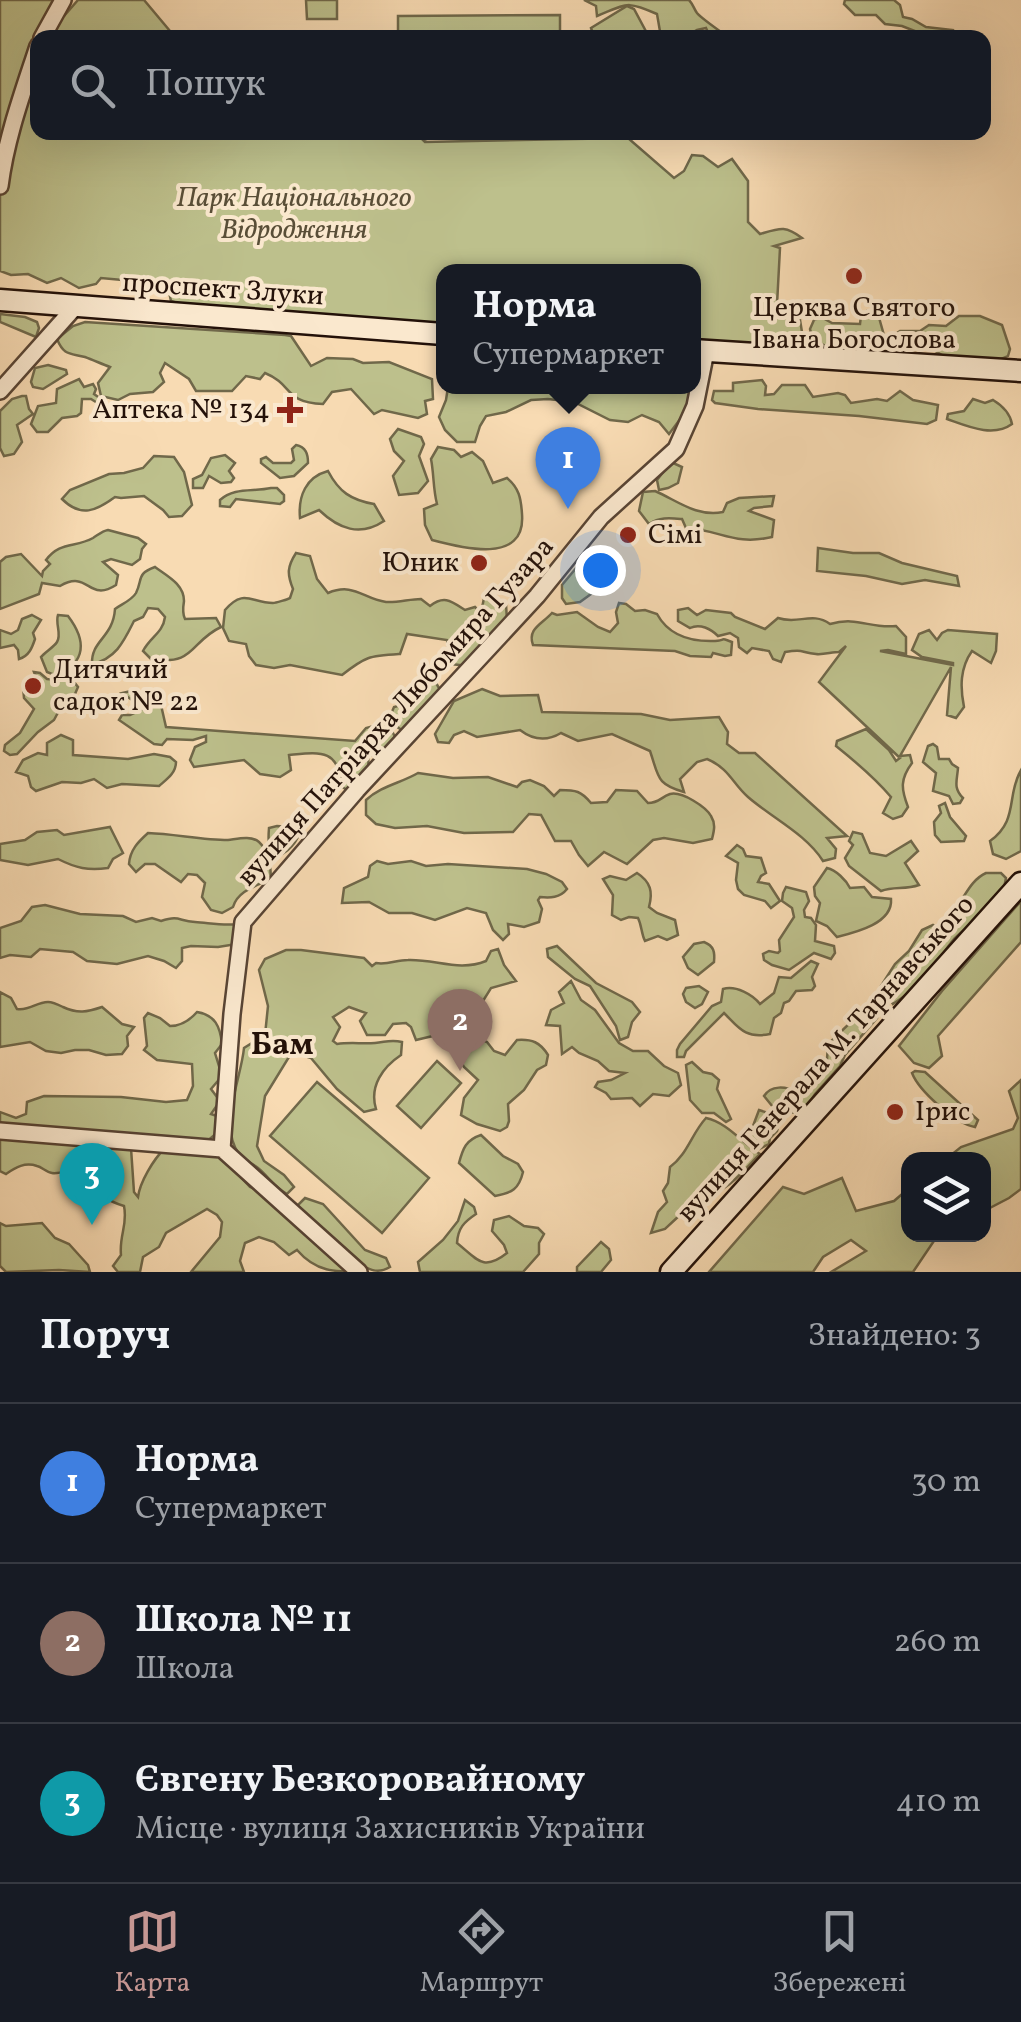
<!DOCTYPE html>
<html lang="uk">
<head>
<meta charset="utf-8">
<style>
	:root { --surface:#171b24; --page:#242831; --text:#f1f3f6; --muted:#9ea1a6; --line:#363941; --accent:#c59692 }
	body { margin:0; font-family:Vollkorn,serif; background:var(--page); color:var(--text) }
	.controls { position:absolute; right:30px; bottom:30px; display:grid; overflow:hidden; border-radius:20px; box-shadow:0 10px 40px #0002 }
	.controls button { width:90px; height:90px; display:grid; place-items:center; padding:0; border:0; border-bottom:2px solid var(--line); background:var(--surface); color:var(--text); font:50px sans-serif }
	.you { position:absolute; left:600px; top:570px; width:35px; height:35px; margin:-25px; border:8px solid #fff; border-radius:50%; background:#1a73e8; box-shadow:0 0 0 15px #1a73e833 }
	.badge { display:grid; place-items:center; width:65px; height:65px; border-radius:50%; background:var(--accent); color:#fff; font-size:32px; font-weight:700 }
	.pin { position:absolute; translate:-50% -82px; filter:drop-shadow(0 2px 5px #0008) }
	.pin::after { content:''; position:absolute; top:52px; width:35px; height:30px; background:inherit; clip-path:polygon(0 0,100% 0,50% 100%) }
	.popup { position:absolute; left:436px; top:264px; width:265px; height:130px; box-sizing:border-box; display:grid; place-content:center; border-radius:20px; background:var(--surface); filter:drop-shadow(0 2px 8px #0005); font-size:32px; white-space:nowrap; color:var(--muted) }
	.popup b { font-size:38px; color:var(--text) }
	.popup::after { content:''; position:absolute; left:50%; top:100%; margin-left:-20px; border:20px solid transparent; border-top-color:var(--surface) }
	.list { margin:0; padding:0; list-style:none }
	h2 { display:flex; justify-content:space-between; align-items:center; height:130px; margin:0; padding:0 40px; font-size:42px }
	h2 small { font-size:32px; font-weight:400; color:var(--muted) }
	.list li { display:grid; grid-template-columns:65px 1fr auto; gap:30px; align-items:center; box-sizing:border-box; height:160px; padding:0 40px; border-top:2px solid var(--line) }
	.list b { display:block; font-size:38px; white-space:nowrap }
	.list p { margin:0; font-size:32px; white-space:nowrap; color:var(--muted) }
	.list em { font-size:32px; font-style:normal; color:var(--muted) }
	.icon { flex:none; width:55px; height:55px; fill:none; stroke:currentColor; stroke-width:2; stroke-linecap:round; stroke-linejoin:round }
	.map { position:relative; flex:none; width:1021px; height:1272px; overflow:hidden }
	.search { position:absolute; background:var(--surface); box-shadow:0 10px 40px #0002; left:30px; right:30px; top:30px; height:110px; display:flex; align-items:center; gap:25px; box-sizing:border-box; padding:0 35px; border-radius:20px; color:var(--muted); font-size:38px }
	.sheet { height:610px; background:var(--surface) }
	nav { display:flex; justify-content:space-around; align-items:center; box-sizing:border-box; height:140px; border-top:2px solid var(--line); background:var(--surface); font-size:28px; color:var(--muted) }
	nav a { display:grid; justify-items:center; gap:5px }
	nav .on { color:var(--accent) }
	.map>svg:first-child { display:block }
	.green { fill:#bdc08c; stroke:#70684a; stroke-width:2.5 }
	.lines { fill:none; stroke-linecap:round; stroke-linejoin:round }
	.minor-casing { stroke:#584434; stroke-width:20 }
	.secondary-casing { stroke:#231109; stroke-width:25 }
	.minor { stroke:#fae8ce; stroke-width:15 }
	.secondary { stroke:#fae8ce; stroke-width:20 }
	.poi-dot { fill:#8f2418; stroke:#fae8ce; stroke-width:4 }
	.labels { text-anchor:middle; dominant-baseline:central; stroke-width:8; stroke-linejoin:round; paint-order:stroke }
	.park-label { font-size:28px; font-style:italic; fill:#594e37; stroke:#fae8ce }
	.street-label { font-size:28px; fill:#231109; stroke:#fae8ce }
	.poi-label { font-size:28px; fill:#231109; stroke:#fae8ce; text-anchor:start }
	.quarter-label { font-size:32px; font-weight:bold; fill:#231109; stroke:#fae8ce }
</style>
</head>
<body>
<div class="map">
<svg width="1021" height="1272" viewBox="0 0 1021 1272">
	<rect width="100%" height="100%" fill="#f8dbb3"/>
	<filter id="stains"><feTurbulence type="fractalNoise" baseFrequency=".002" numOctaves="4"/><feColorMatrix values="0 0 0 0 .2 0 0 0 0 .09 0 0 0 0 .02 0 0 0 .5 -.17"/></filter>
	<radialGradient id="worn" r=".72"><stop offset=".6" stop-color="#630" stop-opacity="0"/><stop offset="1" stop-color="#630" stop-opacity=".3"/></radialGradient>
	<!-- green -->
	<g class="green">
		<path d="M 0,0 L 51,0 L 65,15 L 78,0 L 144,0 L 175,37 L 38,38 L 38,132 L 460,133 L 456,137 L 433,137 L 423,140 L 425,142 L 628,138 L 674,178 L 684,171 L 692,155 L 703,156 L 718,167 L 732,159 L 748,181 L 748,222 L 760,234 C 780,228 785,225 802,238 L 774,246 L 780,248 L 777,305 L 790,305 L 798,308 L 802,332 L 782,348 L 693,348 L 693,272 L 443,272 L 443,325 L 186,306 L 171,301 L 167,283 L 147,287 L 144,282 L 101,278 L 96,284 L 79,288 L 61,278 L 47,283 L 28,274 L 11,275 L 0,271 Z"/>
		<path d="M 306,0 L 337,0 L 337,19 L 307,19 Z"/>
		<path d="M 584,0 L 689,0 C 693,4 694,9 697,13 C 701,18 721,32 728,37 L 710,37 L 706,28 L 697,30 L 685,37 L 661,37 L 657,14 C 626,0 627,4 597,16 L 596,6 Z"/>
		<path d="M 845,0 L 894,0 L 900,5 L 903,17 L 912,19 L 926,27 L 953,30 L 953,37 L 930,37 L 902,26 L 885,24 L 876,15 L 855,15 L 844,4 Z"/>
		<path d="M 627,6 L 634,9 L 649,37 L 594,37 L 591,28 Z"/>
		<path d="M 560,15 L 560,37 L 398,37 L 398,16 Z"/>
		<path d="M 867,311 L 878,314 L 887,346 C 866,359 834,351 813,340 L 810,329 L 814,320 L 821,317 L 832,323 L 860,324 L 861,316 Z"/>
		<path d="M 0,314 L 25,317 L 37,322 L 39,328 L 36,337 L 0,322 Z"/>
		<path d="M 959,316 L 980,316 L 1002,325 L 1010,349 L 1008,356 C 992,364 959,364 942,355 C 927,346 922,343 903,345 L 894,335 L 900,331 L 920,331 L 929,325 L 946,326 Z"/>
		<path d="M 85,322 L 285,335 L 291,336 L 311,366 L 327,358 L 353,359 L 363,363 L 389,362 L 432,379 L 433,399 L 425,401 L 427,414 L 418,418 L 382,410 L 374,414 L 351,389 L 332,392 L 323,404 C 283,402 294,385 265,373 L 260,379 L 246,376 L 232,391 L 196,391 L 189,379 L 165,363 L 160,373 L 164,382 L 153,392 L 130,394 L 118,400 L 101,396 L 98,383 L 110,367 C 102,364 93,360 85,357 C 70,353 64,356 57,339 L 73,326 Z"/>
		<path d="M 48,365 L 66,370 L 67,374 L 43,389 L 33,387 L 31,382 L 35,368 Z"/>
		<path d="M 79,379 L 84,387 L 93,384 L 96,389 L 94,394 L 101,399 L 99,404 L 91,399 L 82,399 L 81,413 L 77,416 L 62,418 L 48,432 L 37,432 L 31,424 L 38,406 L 56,403 L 57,389 Z"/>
		<path d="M 762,380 L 766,386 L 765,395 L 774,394 L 782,385 L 805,385 L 813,397 L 838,393 L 845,395 L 851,403 L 877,399 L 887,401 L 900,391 L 913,400 L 938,405 L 936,420 L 927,424 L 859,416 L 758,409 L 715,403 L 712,400 L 714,391 L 733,391 L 733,383 Z"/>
		<path d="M 686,386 L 694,393 L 681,418 L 669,434 L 659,422 L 642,415 L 628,422 L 610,420 L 574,402 L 548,399 L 531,400 L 506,412 L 486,416 L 480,426 L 475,442 L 457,442 L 445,430 L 439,417 L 446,400 L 448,387 Z"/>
		<path d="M 22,396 L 26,396 L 29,409 L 33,414 L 17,425 L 22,442 L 14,454 L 4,456 L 0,448 L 0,411 L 12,399 Z"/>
		<path d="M 973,399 L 985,403 L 993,400 C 1003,406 1010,413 1012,424 C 993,438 967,426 947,419 L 948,414 L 964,411 Z"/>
		<path d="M 398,429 L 421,437 L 424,444 L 419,456 L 428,481 L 418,493 L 399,495 L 393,476 L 404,461 L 394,451 L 390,439 Z"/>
		<path d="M 296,445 C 306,447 308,454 308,463 L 294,476 L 280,478 L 261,463 L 261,459 L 266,457 L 273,463 L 291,463 L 294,460 L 292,449 Z"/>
		<path d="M 438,447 L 454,450 L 461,457 L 472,452 L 483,461 L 493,483 L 507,478 C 519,488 521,498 522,514 C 526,565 462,548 432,540 L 425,525 L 424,509 L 437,504 C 433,489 434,474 431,459 Z"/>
		<path d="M 225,455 L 235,463 L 229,471 L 234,478 L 231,482 L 221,483 L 209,476 L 203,488 L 193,488 L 193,479 L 202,475 L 211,458 Z"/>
		<path d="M 154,456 L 174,457 L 184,472 L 192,505 L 182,516 L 169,517 L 163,510 L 144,496 L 121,498 L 115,497 C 96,511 81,518 62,499 L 70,490 L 109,474 L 124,473 L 143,468 Z"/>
		<path d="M 671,462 L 682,467 L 678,483 L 668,488 L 659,490 L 657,480 Z"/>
		<path d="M 328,471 C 339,492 351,500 374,504 L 384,521 C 360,537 339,529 319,510 L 300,518 C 298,496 306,477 328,471 Z"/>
		<path d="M 271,488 L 277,488 L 284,495 L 284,501 L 280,504 L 236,499 L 230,507 L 220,506 L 220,500 C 234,487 253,492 271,488 Z"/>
		<path d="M 655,491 C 678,501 696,517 723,512 L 727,503 L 739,498 L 774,496 L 772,506 L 754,508 L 749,511 L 774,520 L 772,537 C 734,546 721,530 686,528 L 682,519 C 669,518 660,517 649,524 L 639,511 L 643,492 Z"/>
		<path d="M 108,530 L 138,538 L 146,544 L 142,549 L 140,559 L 132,565 L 111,559 L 103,562 L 118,575 L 116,585 C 88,603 89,569 60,586 L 42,583 L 39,594 L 0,609 L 0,562 L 6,557 L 21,554 L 42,576 L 43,571 L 50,564 L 46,560 C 60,541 75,548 93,538 C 98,535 102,531 108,530 Z"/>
		<path d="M 818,548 L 853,553 L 879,553 L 902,563 L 957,576 L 959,586 L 925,580 L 902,584 L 866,576 L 817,571 Z"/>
		<path d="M 296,553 L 310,556 L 317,579 L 328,593 C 354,582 363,599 386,602 C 397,603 410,599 421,599 L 430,606 C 444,595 451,601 465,610 L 475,607 L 481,613 L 484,598 C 492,593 499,599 506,604 L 507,621 L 468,666 L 451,664 L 447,640 L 407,634 L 400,654 C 369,656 366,656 342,675 L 290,665 L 274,668 L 256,665 L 249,656 L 246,644 L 229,641 L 223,628 L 225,610 C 244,588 251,603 273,603 C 275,603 289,599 290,598 L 293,589 C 287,574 287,567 296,553 Z"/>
		<path d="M 595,560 L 605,560 L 609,571 L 607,580 L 602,582 L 594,581 L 591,594 L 580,602 L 566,604 L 562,598 L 562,585 L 577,567 Z"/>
		<path d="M 155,567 C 167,576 184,584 184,601 C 183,607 182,613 185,619 L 216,618 L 221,627 C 189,642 196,666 151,659 L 143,651 C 150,637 163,633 165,617 L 158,609 L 148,608 L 143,617 L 134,621 C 124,641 116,659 92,664 C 91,640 113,638 115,609 C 122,604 132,600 136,593 C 143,579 136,574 155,567 Z"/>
		<path d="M 619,603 L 626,604 L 635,611 L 645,610 L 657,614 C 669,636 690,642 715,641 C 729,640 718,637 732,642 L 731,655 L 725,656 L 713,653 L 711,657 L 690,656 L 675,651 L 533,645 C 527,629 542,624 552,613 L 557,615 L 577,612 L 598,627 L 610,632 L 618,623 L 616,612 Z"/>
		<path d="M 688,608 L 697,615 L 706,610 L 731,613 L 735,617 L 765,629 L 778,618 C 798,625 812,611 830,624 C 858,616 870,629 896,626 L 906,637 L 906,654 L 888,650 L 880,651 L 953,665 L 953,663 L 922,657 L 912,650 L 919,634 L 929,630 L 937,640 L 942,633 L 948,630 L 997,634 L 996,651 L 991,663 L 972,651 C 960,668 960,687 964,707 L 956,718 L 947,715 L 951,667 L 900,756 L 910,755 L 912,763 C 900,779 901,789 908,807 L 902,816 L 893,819 L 883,813 L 891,797 C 875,778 856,762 836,746 L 837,741 L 866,729 L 889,750 L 896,761 L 900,758 L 819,682 L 846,646 L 839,652 C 832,652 823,655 816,654 C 800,652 803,649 785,652 L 781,662 L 773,659 L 769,651 L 752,648 L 747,653 L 739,647 L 738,638 L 730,633 L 718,636 C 711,629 700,623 690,628 L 678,621 L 678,610 Z"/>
		<path d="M 32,615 L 41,620 L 33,633 L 35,639 C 32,648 29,656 19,659 L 18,650 L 14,645 L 0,648 L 0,630 L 11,634 L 18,630 L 22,619 Z"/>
		<path d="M 58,615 L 68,616 C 87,641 86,662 57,676 L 47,672 L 41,657 C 45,652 54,647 57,642 C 62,634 55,624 58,615 Z"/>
		<path d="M 34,672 L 40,673 L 47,679 L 59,680 L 70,677 L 78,687 L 75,694 L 62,705 L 54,720 L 38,732 L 17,754 L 10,755 L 4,751 L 5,745 L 20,733 L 34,709 L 24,698 L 23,686 L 38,689 L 39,684 Z"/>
		<path d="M 433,678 L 442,693 C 437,721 431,722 405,732 L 388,721 L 394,707 L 410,703 L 417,686 Z"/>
		<path d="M 482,689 L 500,696 L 538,695 L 542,712 L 641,714 L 670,720 L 719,717 L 728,732 L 727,744 L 739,753 L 755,753 L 847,836 L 827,838 L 836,849 L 835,858 L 823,861 C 806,834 772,818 748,797 C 732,783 730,769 707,759 L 697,762 L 680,779 L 684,792 C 656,784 659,777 650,751 L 612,734 L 578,741 L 561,733 C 546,742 533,740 520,730 L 477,737 L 464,731 L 454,735 L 449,743 L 438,742 L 435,734 L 454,701 Z"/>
		<path d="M 135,690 L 161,705 L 166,727 L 355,741 L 366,728 L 381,724 L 392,731 L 395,737 C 388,749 382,754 368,756 C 370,772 365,782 355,794 L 342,787 C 339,748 320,752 289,755 L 291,770 L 280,777 L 260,774 L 244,760 L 194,767 L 190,760 L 195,747 L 206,742 L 206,736 L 193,740 L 167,739 L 162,745 L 154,744 L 119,720 L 122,715 L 130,715 L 141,710 L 138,704 L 122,693 Z"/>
		<path d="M 61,735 L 73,740 L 73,755 L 128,759 L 154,754 L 170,757 L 176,762 C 176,773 167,779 159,786 L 122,784 L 107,788 L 94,779 L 81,783 L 62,782 L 36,791 L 31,787 L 28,776 L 16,772 L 23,760 L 38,753 L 47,755 L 47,743 Z"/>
		<path d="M 933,744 L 937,747 L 939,759 L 949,759 L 952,764 L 958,768 C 957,781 953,788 963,798 L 960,803 L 953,804 L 949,796 L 933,791 L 936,773 L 923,762 L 928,746 Z"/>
		<path d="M 1021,770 L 1021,851 L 1006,859 L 993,854 L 990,841 C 1019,820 1006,796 1021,770 Z"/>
		<path d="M 418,773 L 453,778 L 488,777 L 517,787 L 522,782 L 530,780 L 544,786 L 554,796 L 560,790 C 576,790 581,791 591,803 L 607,802 L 616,790 L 637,791 L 648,803 C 659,803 661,797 670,794 C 682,791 706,807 711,816 C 716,824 714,831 712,839 L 693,843 L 664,838 L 653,840 L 627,864 L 604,852 L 588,866 L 579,855 L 571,841 L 555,841 L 541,815 L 529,814 L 513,832 L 464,833 L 427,826 L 395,828 L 376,824 L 366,815 L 366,800 C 381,786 401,783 418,773 Z"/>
		<path d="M 945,803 L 950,817 L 966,836 L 964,841 L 941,842 L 935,835 L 934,822 L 941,813 L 939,806 Z"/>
		<path d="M 277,826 L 301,828 C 298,842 288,853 275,857 C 268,848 268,840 269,828 Z"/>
		<path d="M 110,827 L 123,853 L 113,859 L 108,868 C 88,871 76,868 58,859 L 28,865 L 0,860 L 0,844 L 25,840 L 37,832 L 57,830 L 64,835 Z"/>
		<path d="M 853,832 L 862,834 L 870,853 L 886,856 L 911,841 L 918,851 L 905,863 L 919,885 C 905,890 894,886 881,891 L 849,866 L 845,858 L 853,845 L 849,841 Z"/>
		<path d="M 148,833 C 175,834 202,840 228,840 C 237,839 251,835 259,842 C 268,850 271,867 271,879 C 257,886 238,890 233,907 L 222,913 L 211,910 L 202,897 L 205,883 L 197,875 L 188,874 L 181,882 L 155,864 L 145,864 L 136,872 L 129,864 C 130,850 138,842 148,833 Z"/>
		<path d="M 737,845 L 743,849 L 746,856 L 761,858 L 766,873 L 761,876 L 758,882 L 769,884 L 780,901 L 771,908 L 765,901 L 744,895 L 738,889 L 736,880 L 738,863 L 726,856 Z"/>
		<path d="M 377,861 L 388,864 L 411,861 L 426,866 L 448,864 L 527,869 L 546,874 L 562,882 L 567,889 C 560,898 550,898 540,897 L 538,900 L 542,909 L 539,922 L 524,927 L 508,924 L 509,934 L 503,940 L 493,930 L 486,913 L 467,908 L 435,920 L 412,913 L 389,913 L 369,902 L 342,903 L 344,888 L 368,877 L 370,866 Z"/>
		<path d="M 827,868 C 836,870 846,880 850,888 L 864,887 L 872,897 L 891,899 C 893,923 857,932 837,937 L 827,926 L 816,921 L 820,903 L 815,896 L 814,887 Z"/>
		<path d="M 637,873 C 651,882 653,892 649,907 L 657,913 L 675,920 L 678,935 L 667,940 L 658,936 L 645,941 C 641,933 642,926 638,918 L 629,917 L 621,920 L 612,915 L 613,895 L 603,879 L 610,876 L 626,880 Z"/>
		<path d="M 986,873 L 1001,873 L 1006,878 C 1003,905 972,921 954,939 C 947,947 941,957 935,965 C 923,980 909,994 893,1004 L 881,986 L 895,964 L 909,951 L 922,930 L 933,925 L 943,931 L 947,928 L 948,916 C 964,903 967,882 986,873 Z"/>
		<path d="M 786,887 L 806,892 L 809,901 L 804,910 L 805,917 L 811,918 L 816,925 L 815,941 L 834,946 L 835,953 L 831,959 L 814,953 L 789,970 L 772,965 L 764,960 L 763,954 L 769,951 L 778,953 L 780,951 L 779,940 L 794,917 L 792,908 L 782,901 L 783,893 Z"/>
		<path d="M 1021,901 L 1021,942 L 938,1036 L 942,1056 L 929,1068 L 914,1063 L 899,1046 L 942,991 Z"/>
		<path d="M 45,905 L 80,914 L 123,916 L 136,922 L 152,918 L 161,921 C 180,915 178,921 195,922 C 210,923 223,926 239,924 L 243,943 L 218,947 L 191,946 L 182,948 L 182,961 L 176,968 L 164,961 L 148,956 L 117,964 L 87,961 L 73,952 L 40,949 L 31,957 L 10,955 L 0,958 L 0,928 L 21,921 L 32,907 Z"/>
		<path d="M 704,942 C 714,946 715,952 714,962 L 698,975 L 688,968 L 683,957 L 694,944 Z"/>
		<path d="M 557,946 L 596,983 L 632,1002 L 640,1012 L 632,1022 L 628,1037 L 620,1040 L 616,1026 L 590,986 L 575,979 L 548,957 L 547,949 Z"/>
		<path d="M 498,949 L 504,965 L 516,981 L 491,988 L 478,1009 L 469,1009 L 466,1016 L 452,1023 L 441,1034 L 416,1040 L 411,1027 L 406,1023 L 393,1024 L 385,1035 L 367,1035 L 360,1021 L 366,1013 L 349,1007 L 333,1017 L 340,1027 L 333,1041 L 337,1044 C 350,1042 362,1044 375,1043 C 386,1042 391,1039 402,1042 L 401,1055 C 383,1067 369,1086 376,1109 L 364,1112 L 337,1089 L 311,1058 L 292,1052 L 265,1096 L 257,1146 L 264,1161 L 284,1175 L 294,1187 L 287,1194 C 273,1186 269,1177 258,1168 C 252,1163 244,1161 239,1154 C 218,1126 241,1080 244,1048 L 265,1035 L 268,1006 L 259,970 L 265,959 L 286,950 L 301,950 L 364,958 L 372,966 L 376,963 C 388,965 396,960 408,960 C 436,959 459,972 486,961 L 491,951 Z"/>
		<path d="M 811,961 L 818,964 L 812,977 L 815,986 L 812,990 L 796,991 L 789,1001 L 784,1003 L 781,1013 L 774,1018 L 770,1034 C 745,1039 739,1028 724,1013 L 686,1051 L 684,1057 L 677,1057 L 677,1050 L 680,1044 L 712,1006 L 721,1002 L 723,989 C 736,985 753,995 760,1004 L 774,993 L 779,977 L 791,978 Z"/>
		<path d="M 571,981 L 581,1000 L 595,1010 L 619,1043 L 633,1051 L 648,1051 L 664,1066 L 678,1073 L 681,1085 L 669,1096 L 653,1094 L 640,1106 L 632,1098 L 611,1099 L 606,1093 L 595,1087 L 598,1082 L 611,1080 L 625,1073 L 609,1071 L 598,1061 L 579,1053 L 572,1047 L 562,1054 L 560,1026 L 546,1025 L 551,1010 L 564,1003 L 559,992 Z"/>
		<path d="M 699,986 L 708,992 L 702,1004 L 695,1008 L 686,1002 L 683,994 L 686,988 Z"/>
		<path d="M 0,992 L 11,998 L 17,1009 C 30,1011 36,1002 48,1002 C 53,1002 59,1005 63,1007 C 78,1014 87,1012 102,1007 L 122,1024 L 134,1027 L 127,1036 L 128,1046 L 122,1054 L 106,1055 L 89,1050 L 75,1050 L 61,1053 L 46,1051 L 30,1042 L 0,1047 Z"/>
		<path d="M 865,1008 L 869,1011 L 881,1009 L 877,1018 L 845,1055 L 840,1066 L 815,1094 L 803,1113 L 777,1112 L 764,1096 C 771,1085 786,1086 796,1092 L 801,1091 L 827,1059 L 828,1044 L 850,1023 L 854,1016 Z"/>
		<path d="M 197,1012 C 215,1015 220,1026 222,1044 L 215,1053 L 222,1076 L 211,1089 L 220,1101 L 211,1114 L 217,1116 L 218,1132 L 205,1143 L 0,1134 L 0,1112 L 16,1118 L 26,1114 L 27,1102 L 44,1096 L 121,1097 L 166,1102 L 187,1100 L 193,1086 L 192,1064 L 157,1060 L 144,1050 L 147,1046 L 144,1018 L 148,1013 L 160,1018 L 170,1026 C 181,1026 190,1020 197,1012 Z"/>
		<path d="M 458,1030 L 487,1042 L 494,1051 L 505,1055 L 517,1040 C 532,1039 540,1042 548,1055 L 546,1065 L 537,1070 L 524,1090 L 508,1104 L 509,1121 L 507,1127 L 500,1131 L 477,1124 L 461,1115 L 464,1098 L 478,1080 L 464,1067 L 455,1050 L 444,1037 L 449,1031 Z"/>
		<path d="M 437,1061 L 461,1083 L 421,1128 L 397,1106 Z"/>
		<path d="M 692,1062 L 703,1072 L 712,1074 L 719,1080 L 717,1089 L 731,1119 L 726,1122 L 714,1113 L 702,1113 L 690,1100 L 686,1065 Z"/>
		<path d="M 915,1071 L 925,1072 L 978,1120 L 975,1127 C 956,1124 919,1091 912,1073 Z"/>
		<path d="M 1021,1080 L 1021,1189 L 1009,1198 L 984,1211 L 984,1160 L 946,1159 L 961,1147 L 1013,1129 L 1018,1118 L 1009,1091 Z"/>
		<path d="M 317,1082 L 429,1178 L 382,1233 L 270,1136 Z"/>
		<path d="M 759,1110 L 781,1117 L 777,1131 L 770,1138 L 769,1144 L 759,1149 L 747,1142 Z"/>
		<path d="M 706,1118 C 728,1123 741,1142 760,1154 C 749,1165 738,1179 724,1188 C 707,1200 700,1197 685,1214 L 680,1215 L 665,1229 L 651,1233 L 658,1212 L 667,1202 L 663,1191 L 668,1183 L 670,1167 C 687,1155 692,1133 706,1118 Z"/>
		<path d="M 481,1135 L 503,1156 L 518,1164 L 523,1172 C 519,1189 512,1193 495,1196 L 459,1163 C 463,1148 466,1140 481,1135 Z"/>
		<path d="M 0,1138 L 117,1145 L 131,1148 L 134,1192 L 138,1197 C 140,1182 153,1160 165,1148 L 202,1152 L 222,1157 L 250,1187 L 258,1190 L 293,1216 L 297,1206 L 305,1198 L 323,1204 L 365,1250 L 386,1258 L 390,1267 C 381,1272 375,1272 365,1267 L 364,1272 C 334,1272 316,1272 297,1250 L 289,1255 L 274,1242 L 259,1237 L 245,1243 L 240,1261 L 244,1272 L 191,1272 L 220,1237 L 222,1222 L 217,1215 L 207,1209 L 166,1233 L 159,1247 L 143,1257 L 140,1272 L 118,1272 L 113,1266 L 121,1255 C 119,1235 128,1225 124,1206 C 89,1195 109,1189 91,1173 C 79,1162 65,1175 52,1173 C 46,1172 42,1167 37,1166 C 25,1162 16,1167 6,1174 L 0,1171 Z"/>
		<path d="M 842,1178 L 856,1211 L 894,1201 L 908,1189 L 908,1234 L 938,1235 L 913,1272 L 831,1272 L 866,1251 L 851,1240 L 823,1257 L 813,1272 L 709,1272 L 783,1187 L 804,1194 Z"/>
		<path d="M 465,1200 L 474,1207 L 476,1214 C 464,1222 458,1228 457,1243 C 477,1259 483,1272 507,1253 L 504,1245 L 492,1231 L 494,1220 L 509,1216 L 524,1226 L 538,1228 L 544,1234 L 539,1243 L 539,1254 L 523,1272 L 420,1272 L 418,1262 L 443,1240 L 458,1221 Z"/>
		<path d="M 0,1223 L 6,1226 L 42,1223 L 55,1238 L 69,1244 L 88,1265 L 90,1272 L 59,1270 L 6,1272 L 0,1266 Z"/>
		<path d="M 601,1242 L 609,1249 L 611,1260 L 601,1272 L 577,1272 L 577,1267 Z"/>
	</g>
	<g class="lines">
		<!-- minor casing -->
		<g class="minor-casing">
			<g id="minor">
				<path d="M 42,38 L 63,0"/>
				<path d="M 0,186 C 6,138 23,92 38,46"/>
				<path d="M 0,391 L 75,307"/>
				<path d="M 0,1131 L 222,1149 L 359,1272"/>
				<path d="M 222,1149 L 232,1014 L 243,922 L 357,790 L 537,596 L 601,517 L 676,449 L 695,406 L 706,351"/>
			</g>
		</g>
		<!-- secondary casing -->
		<g class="secondary-casing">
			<g id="secondary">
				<path d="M 0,300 L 443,334"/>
				<path d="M 693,350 L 1021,371"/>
				<path d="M 671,1272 L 1021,883"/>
			</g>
		</g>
		<!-- minor -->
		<use href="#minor" class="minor"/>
		<!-- secondary -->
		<use href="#secondary" class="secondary"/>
	</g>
	<!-- markers -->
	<g class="poi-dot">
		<circle cx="854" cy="276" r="10"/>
		<path d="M285 395h10v10h10v10h-10v10h-10v-10h-10v-10h10z"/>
		<circle cx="628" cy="535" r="10"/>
		<circle cx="479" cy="563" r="10"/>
		<circle cx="33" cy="686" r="10"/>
		<circle cx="895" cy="1112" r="10"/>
	</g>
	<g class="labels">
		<!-- park labels -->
		<g class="park-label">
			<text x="294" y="198">Парк Національного<tspan x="294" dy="32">Відродження</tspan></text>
		</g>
		<!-- street labels -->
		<g class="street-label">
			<text transform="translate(223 290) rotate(4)">проспект Злуки</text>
			<text transform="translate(396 712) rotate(-48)">вулиця Патріарха Любомира Гузара</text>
			<text transform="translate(826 1059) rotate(-48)">вулиця Генерала М. Тарнавського</text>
		</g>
		<!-- poi labels -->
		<g class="poi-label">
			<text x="854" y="308" text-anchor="middle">Церква Святого<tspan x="854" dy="32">Івана Богослова</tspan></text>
			<text x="270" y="410" text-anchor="end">Аптека № 134</text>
			<text x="648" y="535">Сімі</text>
			<text x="459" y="563" text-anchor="end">Юник</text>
			<text x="53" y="670">Дитячий<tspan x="53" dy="32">садок № 22</tspan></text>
			<text x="915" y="1112">Ірис</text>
		</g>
		<!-- quarter labels -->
		<g class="quarter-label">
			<text x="282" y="1046">Бам</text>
		</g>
	</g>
	<rect width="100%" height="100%" filter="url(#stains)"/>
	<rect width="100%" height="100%" fill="url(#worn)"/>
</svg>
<div class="controls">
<button><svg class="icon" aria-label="layers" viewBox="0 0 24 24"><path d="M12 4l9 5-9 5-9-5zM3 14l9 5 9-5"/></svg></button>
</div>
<div class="you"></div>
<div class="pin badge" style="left:568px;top:509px;background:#3f7fe0">1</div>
<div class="popup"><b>Норма</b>Супермаркет</div>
<div class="pin badge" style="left:460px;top:1071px;background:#8d6e63">2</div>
<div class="pin badge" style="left:92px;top:1225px;background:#0f9aa8">3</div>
<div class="search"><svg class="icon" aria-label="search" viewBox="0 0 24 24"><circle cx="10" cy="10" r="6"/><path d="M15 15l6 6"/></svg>Пошук</div>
</div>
<section class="sheet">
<h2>Поруч<small>Знайдено: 3</small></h2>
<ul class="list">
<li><span class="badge" style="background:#3f7fe0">1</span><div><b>Норма</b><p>Супермаркет</p></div><em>30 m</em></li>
<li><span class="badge" style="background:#8d6e63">2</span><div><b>Школа № 11</b><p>Школа</p></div><em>260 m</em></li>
<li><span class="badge" style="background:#0f9aa8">3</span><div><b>Євгену Безкоровайному</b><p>Місце · вулиця Захисників України</p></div><em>410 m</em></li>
</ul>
</section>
<nav>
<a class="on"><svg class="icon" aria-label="map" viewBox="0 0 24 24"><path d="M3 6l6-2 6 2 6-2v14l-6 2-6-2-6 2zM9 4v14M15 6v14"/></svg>Карта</a>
<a><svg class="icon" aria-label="directions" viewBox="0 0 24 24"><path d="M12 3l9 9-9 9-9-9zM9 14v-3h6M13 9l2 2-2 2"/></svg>Маршрут</a>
<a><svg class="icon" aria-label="saved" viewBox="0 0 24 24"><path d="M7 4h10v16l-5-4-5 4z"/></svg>Збережені</a>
</nav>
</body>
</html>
